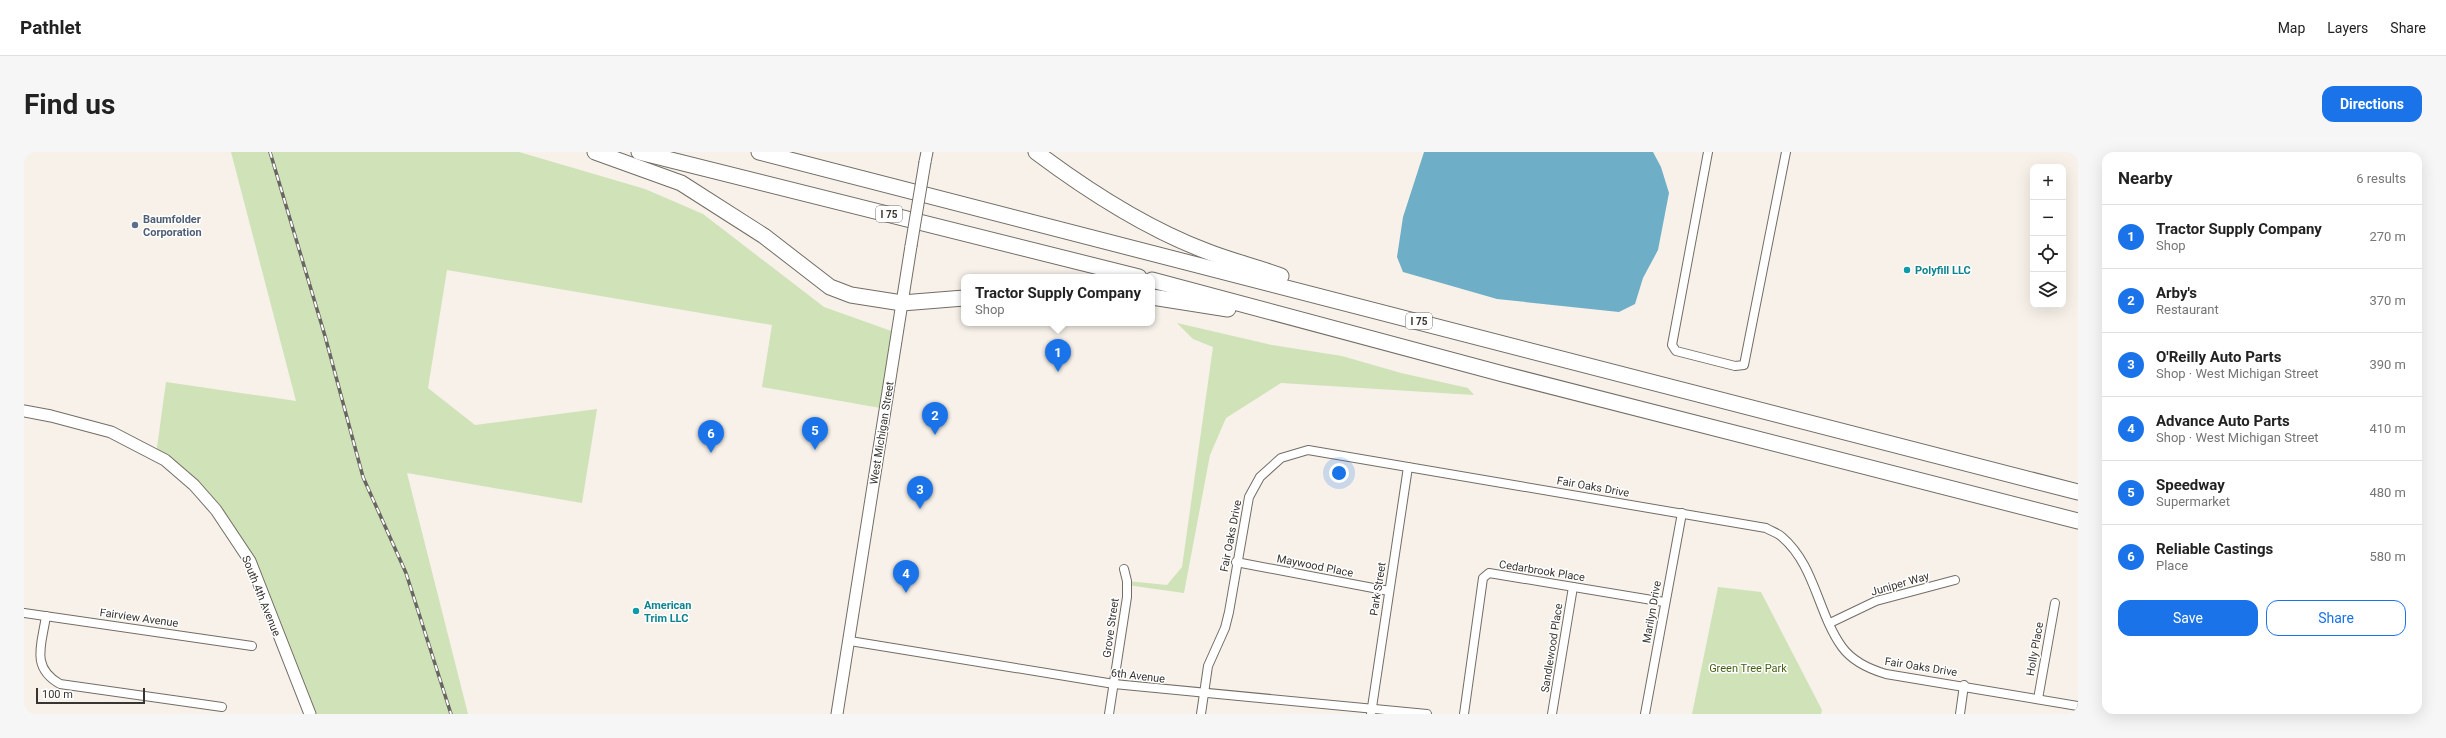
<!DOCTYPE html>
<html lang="en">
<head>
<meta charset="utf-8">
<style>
	:root { --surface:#fff; --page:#f6f6f6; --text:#222; --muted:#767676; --line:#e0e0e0; --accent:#1a73e8 }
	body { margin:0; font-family:Roboto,sans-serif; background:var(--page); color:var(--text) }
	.controls { position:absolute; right:12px; top:12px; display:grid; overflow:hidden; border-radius:8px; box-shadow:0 4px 16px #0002 }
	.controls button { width:36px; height:36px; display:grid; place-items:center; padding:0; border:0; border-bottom:1px solid var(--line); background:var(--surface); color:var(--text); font:20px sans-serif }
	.scale { position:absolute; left:12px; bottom:10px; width:109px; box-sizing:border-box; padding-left:4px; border:2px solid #373531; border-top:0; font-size:11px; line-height:14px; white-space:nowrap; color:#373531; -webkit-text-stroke:3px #fff; paint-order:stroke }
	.you { position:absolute; left:1315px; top:321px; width:14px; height:14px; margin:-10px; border:3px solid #fff; border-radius:50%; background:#1a73e8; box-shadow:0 0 0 6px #1a73e833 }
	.badge { display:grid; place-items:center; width:26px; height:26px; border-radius:50%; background:var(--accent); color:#fff; font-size:13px; font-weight:700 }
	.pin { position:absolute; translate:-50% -33px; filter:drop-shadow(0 1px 2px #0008) }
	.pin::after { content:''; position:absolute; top:21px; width:14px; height:12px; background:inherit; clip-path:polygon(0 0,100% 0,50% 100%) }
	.popup { position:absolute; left:937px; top:122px; width:194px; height:52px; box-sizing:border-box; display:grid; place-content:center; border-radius:8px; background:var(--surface); filter:drop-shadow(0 1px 3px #0005); font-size:13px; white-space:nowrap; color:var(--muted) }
	.popup b { font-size:15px; color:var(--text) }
	.popup::after { content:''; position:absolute; left:50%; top:100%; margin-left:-8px; border:8px solid transparent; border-top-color:var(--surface) }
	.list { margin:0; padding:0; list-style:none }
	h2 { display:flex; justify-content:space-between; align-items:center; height:52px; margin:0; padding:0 16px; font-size:17px }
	h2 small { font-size:13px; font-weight:400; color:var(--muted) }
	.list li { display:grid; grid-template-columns:26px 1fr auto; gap:12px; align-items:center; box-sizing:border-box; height:64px; padding:0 16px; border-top:1px solid var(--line) }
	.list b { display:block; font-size:15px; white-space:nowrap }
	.list p { margin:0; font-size:13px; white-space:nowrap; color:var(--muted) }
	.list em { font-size:13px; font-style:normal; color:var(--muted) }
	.actions { display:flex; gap:8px; padding:12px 16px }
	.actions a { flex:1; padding:9px 0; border:1px solid var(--accent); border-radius:12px; text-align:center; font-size:14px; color:var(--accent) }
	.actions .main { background:var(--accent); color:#fff }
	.icon { flex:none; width:22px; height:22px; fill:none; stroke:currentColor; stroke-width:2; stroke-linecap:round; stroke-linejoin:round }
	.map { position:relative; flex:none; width:2054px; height:562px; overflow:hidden; border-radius:12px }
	header { display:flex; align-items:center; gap:24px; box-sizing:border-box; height:56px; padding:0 20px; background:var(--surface); border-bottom:1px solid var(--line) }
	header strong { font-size:19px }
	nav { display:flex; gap:22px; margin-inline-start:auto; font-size:14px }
	.intro { display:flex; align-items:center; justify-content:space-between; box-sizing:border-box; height:96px; padding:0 24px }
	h1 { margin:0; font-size:28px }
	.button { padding:10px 18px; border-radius:12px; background:var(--accent); color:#fff; font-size:14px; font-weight:700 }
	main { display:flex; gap:24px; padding:0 24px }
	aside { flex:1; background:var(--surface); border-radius:12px; box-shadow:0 4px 16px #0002 }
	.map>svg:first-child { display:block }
	.green { fill:#cfe2b8 }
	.water { fill:#6eafc7 }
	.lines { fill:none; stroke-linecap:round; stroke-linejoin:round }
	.street-casing { stroke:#726d66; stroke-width:10 }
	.secondary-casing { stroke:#726d66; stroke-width:13 }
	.highway-casing { stroke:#726d66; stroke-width:17 }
	.street { stroke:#fff; stroke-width:8 }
	.secondary { stroke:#fff; stroke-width:11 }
	.highway { stroke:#fff; stroke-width:15 }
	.rail-casing { stroke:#696661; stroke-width:3.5 }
	.rail { stroke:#fff; stroke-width:2; stroke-dasharray:6; stroke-linecap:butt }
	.secondary-bridge-casing { stroke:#726d66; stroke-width:13; stroke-linecap:butt }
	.secondary-bridge { stroke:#fff; stroke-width:11 }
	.service-dot { fill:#5c6f8a; stroke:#fff; stroke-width:1.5 }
	.culture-dot { fill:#0f9aa8; stroke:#fff; stroke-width:1.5 }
	.labels { text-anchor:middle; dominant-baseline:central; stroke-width:3; stroke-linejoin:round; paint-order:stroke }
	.shield { fill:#fff; stroke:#73726f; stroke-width:1 }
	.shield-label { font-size:10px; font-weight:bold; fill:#373531 }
	.service-label { font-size:11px; font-weight:bold; fill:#4e5e75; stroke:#fff; text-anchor:start }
	.culture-label { font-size:11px; font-weight:bold; fill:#0d838f; stroke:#fff; text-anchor:start }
	.street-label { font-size:11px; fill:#373531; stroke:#fff }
	.park-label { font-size:11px; fill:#445f13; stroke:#fff }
</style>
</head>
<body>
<header>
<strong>Pathlet</strong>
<nav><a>Map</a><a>Layers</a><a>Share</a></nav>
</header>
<div class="intro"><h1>Find us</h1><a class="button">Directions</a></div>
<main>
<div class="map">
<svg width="2054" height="562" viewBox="0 0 2054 562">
	<rect width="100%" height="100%" fill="#f7f1e9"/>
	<!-- green -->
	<g class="green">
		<path d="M 207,0 L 495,0 L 621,37 L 679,62 L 800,155 L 873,181 L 862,257 L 738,235 L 748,173 L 423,118 L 404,236 L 451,273 L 573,257 L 558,351 L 383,321 L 444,562 L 286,562 L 226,409 L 192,358 L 132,303 L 142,230 L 272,249 Z"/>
		<path d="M 1153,171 L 1248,193 L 1318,204 L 1377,221 L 1444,236 L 1450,243 L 1257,231 L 1202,266 L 1186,303 L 1160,441 L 1103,433 L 1103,429 L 1143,433 L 1158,415 L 1189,195 L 1169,187 Z"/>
		<path d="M 1694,435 L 1737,440 L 1798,558 L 1797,562 L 1668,562 Z"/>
	</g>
	<!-- water -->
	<path class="water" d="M 1400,0 L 1629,0 L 1637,15 L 1645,41 L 1634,98 L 1619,126 L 1611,152 L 1595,160 L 1473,147 L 1379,120 L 1373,105 L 1379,65 Z"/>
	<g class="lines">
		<!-- street casing -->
		<g class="street-casing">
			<g id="street">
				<path d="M 1684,0 L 1648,193 L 1652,199 L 1711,214 L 1720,213 L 1762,0"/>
				<path d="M 1212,410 L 1365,439"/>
				<path d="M 0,461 L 228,494"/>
				<path d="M 22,464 C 18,492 6,515 36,532 L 198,555"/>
				<path d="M 1806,471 L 1852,449 L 1931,428"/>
				<path d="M 826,489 L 1090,532 L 1403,562"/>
				<path d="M 2014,547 L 2031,451"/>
				<path d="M 1085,562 L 1103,445 L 1103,429 L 1100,417"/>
				<path d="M 1177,562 L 1184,514 L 1201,476 L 1205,460 L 1225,345 L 1236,325 L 1257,306 L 1284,298 L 1742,376 C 1747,379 1754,381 1758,385 C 1791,413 1794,462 1818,495 C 1829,510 1845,517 1862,522 L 2054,554"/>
				<path d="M 1347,562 L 1384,315"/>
				<path d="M 1440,562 L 1459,426 L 1465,421 L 1640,450"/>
				<path d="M 1528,562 L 1549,435"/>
				<path d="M 1621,562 L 1658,361"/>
				<path d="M 1936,562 L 1940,533"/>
			</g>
		</g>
		<!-- secondary casing -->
		<g class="secondary-casing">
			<g id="secondary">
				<path d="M 901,10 L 903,0"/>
				<path d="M 0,259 L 27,264 L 87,280 L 141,308 L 170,333 L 192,358 L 226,409 L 286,562"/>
				<path d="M 813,562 L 887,94"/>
			</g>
		</g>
		<!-- highway casing -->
		<g class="highway-casing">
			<g id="highway">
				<path d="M 571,0 L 657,31 L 740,84 L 806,135 L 827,143 L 878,151 L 940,146"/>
				<path d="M 615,0 L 1115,125"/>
				<path d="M 735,0 L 2054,340"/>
				<path d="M 1012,0 C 1064,39 1121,76 1182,99 C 1207,109 1233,115 1257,124"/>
				<path d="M 1128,128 L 1479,222 L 2054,369"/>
				<path d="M 1128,145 L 1204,157"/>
			</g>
		</g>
		<!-- street -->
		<use href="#street" class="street"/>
		<!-- secondary -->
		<use href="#secondary" class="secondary"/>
		<!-- highway -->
		<use href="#highway" class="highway"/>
		<!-- rail casing -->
		<g class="rail-casing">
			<path id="rail" d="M 246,0 L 301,184 L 339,325 L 382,421 L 427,562"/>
		</g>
		<!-- rail -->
		<use href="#rail" class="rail"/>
		<!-- secondary-bridge casing -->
		<g class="secondary-bridge-casing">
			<path id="secondary-bridge" d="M 887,94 L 901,10"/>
		</g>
		<!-- secondary-bridge -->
		<use href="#secondary-bridge" class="secondary-bridge"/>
	</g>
	<!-- markers -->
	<circle class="service-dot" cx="111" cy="73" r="4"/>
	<g class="culture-dot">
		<circle cx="1883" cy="118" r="4"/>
		<circle cx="612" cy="459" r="4"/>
	</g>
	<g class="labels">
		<!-- shield labels -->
		<g class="shield">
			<rect x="852" y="54" width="26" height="16" rx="3"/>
			<rect x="1382" y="161" width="26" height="16" rx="3"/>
		</g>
		<g class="shield-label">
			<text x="865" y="62">I 75</text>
			<text x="1395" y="169">I 75</text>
		</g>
		<!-- service labels -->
		<g class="service-label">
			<text x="119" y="67">Baumfolder<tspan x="119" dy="13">Corporation</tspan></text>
		</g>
		<!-- culture labels -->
		<g class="culture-label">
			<text x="1891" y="118">Polyfill LLC</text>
			<text x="620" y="453">American<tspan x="620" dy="13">Trim LLC</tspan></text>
		</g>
		<!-- street labels -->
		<g class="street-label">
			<text transform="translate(858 281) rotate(-81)">West Michigan Street</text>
			<text transform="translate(1569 335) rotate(10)">Fair Oaks Drive</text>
			<text transform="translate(1207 384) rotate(-79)">Fair Oaks Drive</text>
			<text transform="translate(1291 414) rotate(11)">Maywood Place</text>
			<text transform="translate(1518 419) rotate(9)">Cedarbrook Place</text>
			<text transform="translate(1876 432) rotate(-16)">Juniper Way</text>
			<text transform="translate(1354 437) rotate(-81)">Park Street</text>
			<text transform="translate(237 444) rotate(68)">South 4th Avenue</text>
			<text transform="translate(1628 460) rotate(-80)">Marilyn Drive</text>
			<text transform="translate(115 466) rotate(8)">Fairview Avenue</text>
			<text transform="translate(1087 476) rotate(-82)">Grove Street</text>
			<text transform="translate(1528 496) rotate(-81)">Sandlewood Place</text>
			<text transform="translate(2011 497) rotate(-80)">Holly Place</text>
			<text transform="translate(1897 515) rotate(9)">Fair Oaks Drive</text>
			<text transform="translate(1114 524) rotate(7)">6th Avenue</text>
		</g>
		<!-- park labels -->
		<g class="park-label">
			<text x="1724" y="516">Green Tree Park</text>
		</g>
	</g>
</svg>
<div class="controls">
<button>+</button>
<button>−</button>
<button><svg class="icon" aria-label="locate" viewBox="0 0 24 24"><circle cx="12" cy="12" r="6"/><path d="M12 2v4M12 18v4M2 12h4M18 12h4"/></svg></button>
<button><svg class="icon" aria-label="layers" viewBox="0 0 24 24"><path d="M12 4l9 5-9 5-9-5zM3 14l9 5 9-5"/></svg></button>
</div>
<div class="scale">100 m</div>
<div class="you"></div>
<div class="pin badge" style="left:1034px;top:220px">1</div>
<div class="popup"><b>Tractor Supply Company</b>Shop</div>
<div class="pin badge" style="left:911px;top:283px">2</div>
<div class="pin badge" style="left:896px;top:357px">3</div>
<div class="pin badge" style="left:882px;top:441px">4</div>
<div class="pin badge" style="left:791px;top:298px">5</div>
<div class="pin badge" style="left:687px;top:301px">6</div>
</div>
<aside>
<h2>Nearby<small>6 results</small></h2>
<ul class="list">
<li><span class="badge">1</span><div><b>Tractor Supply Company</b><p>Shop</p></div><em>270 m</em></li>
<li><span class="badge">2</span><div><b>Arby's</b><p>Restaurant</p></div><em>370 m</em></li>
<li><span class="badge">3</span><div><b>O'Reilly Auto Parts</b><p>Shop · West Michigan Street</p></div><em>390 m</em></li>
<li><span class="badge">4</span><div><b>Advance Auto Parts</b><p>Shop · West Michigan Street</p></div><em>410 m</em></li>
<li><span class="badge">5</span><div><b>Speedway</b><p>Supermarket</p></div><em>480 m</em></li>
<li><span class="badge">6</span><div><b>Reliable Castings</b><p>Place</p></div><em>580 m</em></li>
</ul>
<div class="actions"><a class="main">Save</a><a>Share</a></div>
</aside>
</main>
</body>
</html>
